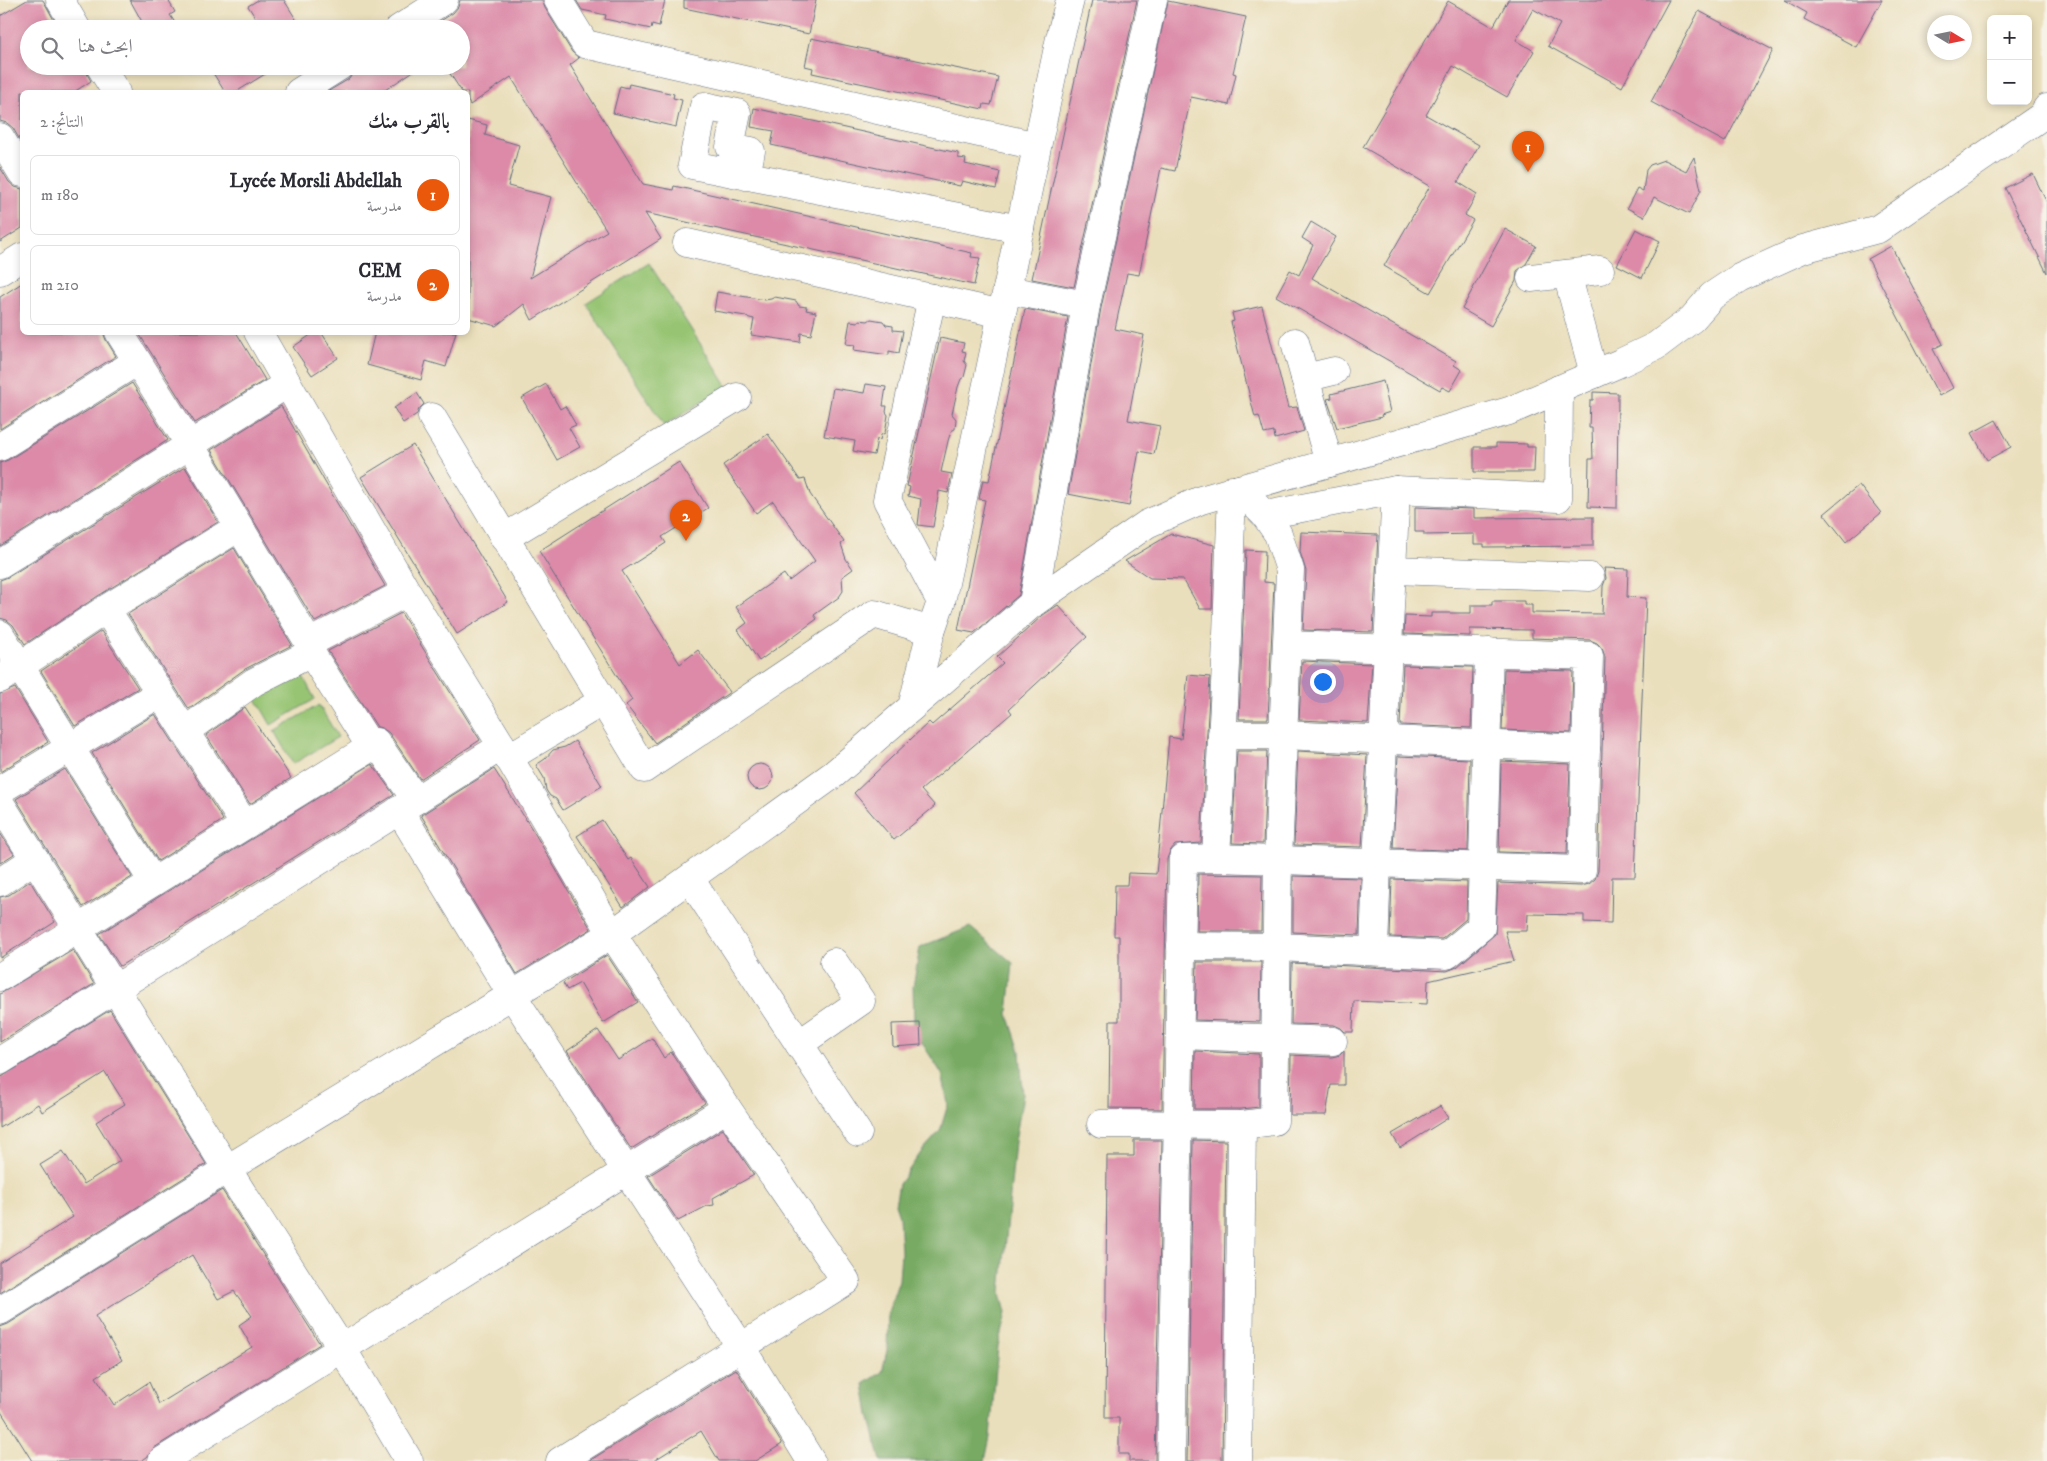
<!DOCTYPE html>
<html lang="ar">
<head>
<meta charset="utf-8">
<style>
	:root { --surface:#fff; --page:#f7f7f7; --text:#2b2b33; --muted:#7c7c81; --line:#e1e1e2; --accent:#ea580c }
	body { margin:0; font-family:"IM FELL DW Pica",Amiri,serif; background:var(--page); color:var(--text); direction:rtl }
	.controls { position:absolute; right:15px; top:15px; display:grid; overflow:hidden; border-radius:8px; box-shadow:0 2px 8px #0003 }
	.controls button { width:45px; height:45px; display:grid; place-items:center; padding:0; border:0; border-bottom:1px solid var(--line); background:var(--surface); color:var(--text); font:25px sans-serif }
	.compass { position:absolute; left:1927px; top:15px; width:45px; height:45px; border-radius:50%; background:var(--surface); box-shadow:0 2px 8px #0003; rotate:100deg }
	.you { position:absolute; left:1322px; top:681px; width:18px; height:18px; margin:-12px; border:4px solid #fff; border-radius:50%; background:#1a73e8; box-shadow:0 0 0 8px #1a73e833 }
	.badge { display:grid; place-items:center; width:32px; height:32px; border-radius:50%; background:var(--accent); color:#fff; font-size:16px; font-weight:700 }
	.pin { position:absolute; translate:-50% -41px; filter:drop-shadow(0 1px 2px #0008) }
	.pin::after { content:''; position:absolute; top:26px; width:18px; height:15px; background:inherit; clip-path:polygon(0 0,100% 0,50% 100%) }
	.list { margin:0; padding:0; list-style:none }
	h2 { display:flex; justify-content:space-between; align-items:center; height:65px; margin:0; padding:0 20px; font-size:21px }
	h2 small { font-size:16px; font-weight:400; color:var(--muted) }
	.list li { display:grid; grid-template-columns:32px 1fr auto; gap:15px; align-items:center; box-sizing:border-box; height:80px; margin:0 10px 10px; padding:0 10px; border:1px solid var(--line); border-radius:8px }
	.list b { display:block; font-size:19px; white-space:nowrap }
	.list p { margin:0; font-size:16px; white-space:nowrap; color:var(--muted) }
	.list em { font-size:16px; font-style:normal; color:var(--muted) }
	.icon { flex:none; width:28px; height:28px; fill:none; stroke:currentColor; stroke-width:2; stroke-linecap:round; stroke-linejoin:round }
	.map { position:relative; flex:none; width:2047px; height:1461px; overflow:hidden; direction:ltr }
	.search { position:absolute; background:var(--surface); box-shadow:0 2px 8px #0003; left:20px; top:20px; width:450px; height:55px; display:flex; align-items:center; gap:12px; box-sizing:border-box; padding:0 18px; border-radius:28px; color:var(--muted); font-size:19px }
	.panel { position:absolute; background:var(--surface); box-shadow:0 2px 8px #0003; left:20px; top:90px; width:450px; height:245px; border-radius:8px; direction:rtl }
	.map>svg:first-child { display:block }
	.green { fill:#96c472; stroke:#587a68 }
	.forest { fill:#78aa64; stroke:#4a6c61 }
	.building { fill:#dc8aa8; fill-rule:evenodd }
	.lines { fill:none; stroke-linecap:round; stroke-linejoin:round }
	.minor-casing { stroke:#636d7f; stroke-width:29 }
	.minor { stroke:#fff; stroke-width:28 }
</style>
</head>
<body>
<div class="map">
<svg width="2047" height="1461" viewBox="0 0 2047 1461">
	<rect width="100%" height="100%" fill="#f7f3e8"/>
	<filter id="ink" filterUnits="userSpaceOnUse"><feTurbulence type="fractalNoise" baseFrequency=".02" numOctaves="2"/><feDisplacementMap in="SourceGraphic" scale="10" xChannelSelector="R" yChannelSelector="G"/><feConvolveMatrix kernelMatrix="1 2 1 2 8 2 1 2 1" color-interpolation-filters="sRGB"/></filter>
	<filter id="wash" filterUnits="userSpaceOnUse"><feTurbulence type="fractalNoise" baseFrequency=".0096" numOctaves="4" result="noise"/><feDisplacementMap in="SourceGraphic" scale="20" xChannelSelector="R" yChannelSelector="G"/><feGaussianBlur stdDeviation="1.12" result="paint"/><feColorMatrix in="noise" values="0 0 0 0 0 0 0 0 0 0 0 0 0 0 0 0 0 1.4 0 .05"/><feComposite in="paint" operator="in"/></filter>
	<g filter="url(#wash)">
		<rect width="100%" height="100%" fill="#eadfbc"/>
		<!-- green -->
		<g class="green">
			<path d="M 649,263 L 727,386 L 664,426 L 586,303 Z"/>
			<path d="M 300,671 L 315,699 L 271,725 L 255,697 Z"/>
			<path d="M 319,705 L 338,737 L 293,764 L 274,731 Z"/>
		</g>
		<!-- forest -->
		<path class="forest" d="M 970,927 L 1013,963 L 1008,1014 L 1020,1051 L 1023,1095 L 1015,1142 L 1001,1293 L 1006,1313 L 998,1346 L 990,1437 L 985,1461 L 881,1461 L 869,1415 L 864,1384 L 882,1372 L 887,1350 L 888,1312 L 899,1280 L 901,1252 L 899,1216 L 895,1204 L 899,1184 L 922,1151 L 940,1131 L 948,1104 L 942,1074 L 920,1040 L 914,1022 L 913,987 L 920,947 Z"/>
		<g id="blocks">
			<!-- building -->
			<g class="building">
				<path d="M 27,0 L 43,0 L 59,29 L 29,29 L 29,66 L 83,66 L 91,81 L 74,92 L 22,92 L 22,144 L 13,128 L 7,123 L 0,121 L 0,16 Z"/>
				<path d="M 130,0 L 168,0 L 175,12 L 170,15 L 179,29 L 146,29 Z"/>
				<path d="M 258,0 L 284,0 L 302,29 L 270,29 L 265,22 L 260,25 L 248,6 Z"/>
				<path d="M 460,0 L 542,0 L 545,8 L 572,52 L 579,58 L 570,65 L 643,184 L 673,190 L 674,186 L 972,253 L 971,257 L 980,258 L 974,285 L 645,213 L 661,239 L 532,320 L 524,304 L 496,326 L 468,318 L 468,120 L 487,125 L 485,135 L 519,145 L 508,186 L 551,197 L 530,278 L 607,231 L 511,77 L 470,105 L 468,101 L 468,92 L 462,92 L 445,66 L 461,66 L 461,29 L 428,29 L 453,13 L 458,7 Z"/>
				<path d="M 576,0 L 665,0 L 659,26 L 652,24 L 651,29 L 605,19 L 606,15 L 582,10 Z"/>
				<path d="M 684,0 L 816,0 L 809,34 L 684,8 Z"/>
				<path d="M 1092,0 L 1137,0 L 1074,287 L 1032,279 Z"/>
				<path d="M 1508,0 L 1669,0 L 1622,87 L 1548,46 L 1560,24 L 1533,9 L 1516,40 L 1534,51 L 1507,97 L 1453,66 L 1426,115 L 1479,145 L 1458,182 L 1477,194 L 1465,215 L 1473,220 L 1430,293 L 1384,266 L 1430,186 L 1363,147 L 1448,1 L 1493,27 Z"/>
				<path d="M 1784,0 L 1882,0 L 1856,47 L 1804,19 L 1807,13 Z"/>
				<path d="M 1168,1 L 1246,17 L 1233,73 L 1236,74 L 1229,105 L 1191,97 L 1175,171 L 1161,168 L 1139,275 L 1127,273 L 1115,329 L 1144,335 L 1128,420 L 1160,426 L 1154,454 L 1139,451 L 1129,506 L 1068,494 L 1101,308 Z"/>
				<path d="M 1699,11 L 1773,50 L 1725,142 L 1651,102 Z"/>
				<path d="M 811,38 L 998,77 L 991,105 L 984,104 L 983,109 L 812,73 L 813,68 L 805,66 Z"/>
				<path d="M 224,66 L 278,66 L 236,92 L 225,92 L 213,73 Z"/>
				<path d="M 358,66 L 421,66 L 382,92 L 327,92 L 349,79 Z"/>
				<path d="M 629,84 L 674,94 L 673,98 L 682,100 L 676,127 L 613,113 L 620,86 L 628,88 Z"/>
				<path d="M 754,108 L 958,153 L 958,158 L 966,159 L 965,164 L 1000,172 L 996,189 L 962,181 L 960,186 L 771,145 L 774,131 L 751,127 Z"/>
				<path d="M 1694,157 L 1701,190 L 1689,214 L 1654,197 L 1644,217 L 1627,208 L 1637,188 L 1643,191 L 1646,170 L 1650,165 L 1664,160 L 1686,171 Z"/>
				<path d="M 0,167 L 9,182 L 15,187 L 22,189 L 22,228 L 0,242 Z"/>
				<path d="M 2033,174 L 2047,203 L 2047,273 L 2005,188 Z"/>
				<path d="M 1311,222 L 1336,237 L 1312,278 L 1456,361 L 1454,365 L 1462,370 L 1450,391 L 1442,387 L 1440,390 L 1276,296 L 1290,270 L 1299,275 L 1313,245 L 1302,238 Z"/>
				<path d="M 1505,229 L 1536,246 L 1526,264 L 1517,271 L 1516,281 L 1491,326 L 1462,309 Z"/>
				<path d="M 1636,229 L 1660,241 L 1642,278 L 1617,265 Z"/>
				<path d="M 1891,246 L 1943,344 L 1933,349 L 1953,388 L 1939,396 L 1868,259 Z"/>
				<path d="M 22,283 L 22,332 L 103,332 L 106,340 L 116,356 L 0,429 L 0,297 Z"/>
				<path d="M 717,292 L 765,300 L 771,299 L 775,297 L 796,301 L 799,306 L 807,307 L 806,310 L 816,312 L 811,335 L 801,333 L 800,342 L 751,335 L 754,319 L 746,317 L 746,316 L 714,311 Z"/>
				<path d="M 1262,306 L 1288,408 L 1297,407 L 1304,431 L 1275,439 L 1274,432 L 1264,434 L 1259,416 L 1255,417 L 1231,322 L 1234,321 L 1232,313 Z"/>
				<path d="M 1025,309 L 1068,317 L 1019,595 L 974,633 L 958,630 L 985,500 L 979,499 L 983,480 L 989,481 Z"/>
				<path d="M 871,319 L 883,321 L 886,325 L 893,326 L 893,330 L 903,331 L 899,353 L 889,351 L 889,355 L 854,350 L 855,345 L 846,344 L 850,321 L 858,322 L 859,320 L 868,321 Z"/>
				<path d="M 138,332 L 236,332 L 265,380 L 195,423 Z"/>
				<path d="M 315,332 L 321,332 L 338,358 L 312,375 L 293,347 Z"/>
				<path d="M 375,332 L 456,332 L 446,367 L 426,361 L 421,380 L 367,365 Z"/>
				<path d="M 940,338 L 964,343 L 962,351 L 966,352 L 964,361 L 967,365 L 964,377 L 961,379 L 958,387 L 952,414 L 956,419 L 955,429 L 951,431 L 948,441 L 941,472 L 952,474 L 948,493 L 939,491 L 933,527 L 918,525 L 921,499 L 908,496 L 910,487 L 907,486 Z"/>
				<path d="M 1383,381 L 1390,412 L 1381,415 L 1382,417 L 1337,428 L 1327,399 L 1332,398 L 1331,394 Z"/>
				<path d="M 132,383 L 168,440 L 0,546 L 0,463 L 8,460 Z"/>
				<path d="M 546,384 L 560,409 L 565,406 L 576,425 L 569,428 L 580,447 L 557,460 L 522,398 Z"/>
				<path d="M 866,384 L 886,387 L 883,406 L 887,406 L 886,412 L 888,415 L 885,433 L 881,435 L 880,440 L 877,439 L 874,455 L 853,451 L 855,441 L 824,436 L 833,388 L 864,393 Z"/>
				<path d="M 1593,392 L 1618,393 L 1617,508 L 1588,507 L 1589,459 L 1593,459 L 1592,428 L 1589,428 L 1590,400 L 1593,400 Z"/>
				<path d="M 417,393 L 424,404 L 419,409 L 417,414 L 403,423 L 394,408 Z"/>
				<path d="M 281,406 L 385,586 L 315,622 L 211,450 Z"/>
				<path d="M 1996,420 L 2011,447 L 1987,460 L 1972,433 Z"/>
				<path d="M 768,434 L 800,480 L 805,479 L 810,494 L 844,542 L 841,544 L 846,559 L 853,569 L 842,577 L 843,591 L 839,597 L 814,615 L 817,619 L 759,661 L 738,630 L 747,623 L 736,607 L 784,574 L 789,581 L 815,561 L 773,501 L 756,513 L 723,465 Z"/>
				<path d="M 1496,443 L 1527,444 L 1527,447 L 1535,447 L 1534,472 L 1474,472 L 1474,447 L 1496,447 Z"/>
				<path d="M 413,445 L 508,602 L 457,634 L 361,477 Z"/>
				<path d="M 679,462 L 708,508 L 662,537 L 666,543 L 622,571 L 680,664 L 698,650 L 730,692 L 655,743 L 626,705 L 632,700 L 539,551 Z"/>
				<path d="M 185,467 L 218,522 L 98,596 L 25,644 L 13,625 L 7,620 L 0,618 L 0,580 L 8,577 Z"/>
				<path d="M 1859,485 L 1881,513 L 1846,542 L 1824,514 Z"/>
				<path d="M 1415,507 L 1474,509 L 1474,518 L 1593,517 L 1593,546 L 1484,547 L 1484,544 L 1474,544 L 1474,534 L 1424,535 L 1424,532 L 1415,532 Z"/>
				<path d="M 1301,532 L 1378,535 L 1373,632 L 1303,630 L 1306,571 L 1300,552 Z"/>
				<path d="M 1171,534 L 1214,545 L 1212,609 L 1200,609 L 1183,579 L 1150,578 L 1125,561 Z"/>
				<path d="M 234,548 L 292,645 L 245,669 L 189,709 L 128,614 Z"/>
				<path d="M 1246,550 L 1265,551 L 1264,582 L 1274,583 L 1268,719 L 1239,719 Z"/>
				<path d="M 1604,568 L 1628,569 L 1627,597 L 1646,598 L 1635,877 L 1612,877 L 1611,923 L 1584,922 L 1584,915 L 1528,914 L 1527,931 L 1505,931 L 1514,961 L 1428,981 L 1427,1004 L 1354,1001 L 1353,1032 L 1345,1032 L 1341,1028 L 1334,1025 L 1291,1024 L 1292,963 L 1447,971 L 1457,967 L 1495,934 L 1498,883 L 1581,886 L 1589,884 L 1595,879 L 1598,871 L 1602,750 L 1605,657 L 1602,648 L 1597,643 L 1590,640 L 1532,638 L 1532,630 L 1470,629 L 1470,636 L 1404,634 L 1405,616 L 1431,617 L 1431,613 L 1471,613 L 1471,605 L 1492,605 L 1492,601 L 1524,601 L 1524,605 L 1532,605 L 1532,613 L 1602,614 L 1603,586 L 1606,578 Z"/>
				<path d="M 1058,605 L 1087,637 L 1009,709 L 1012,713 L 921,790 L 935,806 L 894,840 L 854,793 L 929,722 L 932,725 L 1003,663 L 997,657 L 1043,615 Z"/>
				<path d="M 401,613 L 480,740 L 420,779 L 389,733 L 382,728 L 377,727 L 328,651 Z"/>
				<path d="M 101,631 L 138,688 L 75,726 L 41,671 Z"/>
				<path d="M 1302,661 L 1372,664 L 1368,723 L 1299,720 Z"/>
				<path d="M 1403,665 L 1473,667 L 1471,728 L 1400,725 Z"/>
				<path d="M 1504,669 L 1573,671 L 1571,733 L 1502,730 Z"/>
				<path d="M 1188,675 L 1210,677 L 1201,843 L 1175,845 L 1170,851 L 1167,859 L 1162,1109 L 1109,1108 L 1110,1021 L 1119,1021 L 1119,936 L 1114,936 L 1115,885 L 1127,885 L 1128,873 L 1156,874 L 1169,737 L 1181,739 Z"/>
				<path d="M 15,688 L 48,742 L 0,772 L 0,694 Z"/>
				<path d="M 245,707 L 291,778 L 250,804 L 206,735 Z"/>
				<path d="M 155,714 L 223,820 L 158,861 L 92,753 Z"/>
				<path d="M 575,741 L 602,786 L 563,810 L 556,799 L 550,796 L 546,790 L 544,778 L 536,765 L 545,759 L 553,750 L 565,747 Z"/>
				<path d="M 1237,751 L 1267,751 L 1263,844 L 1232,843 Z"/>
				<path d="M 1298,751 L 1367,755 L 1362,847 L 1294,845 Z"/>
				<path d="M 1398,756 L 1470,759 L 1468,851 L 1393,848 Z"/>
				<path d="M 1501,761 L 1570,764 L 1567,854 L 1499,852 Z"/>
				<circle cx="760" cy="777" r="13"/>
				<path d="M 372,764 L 394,795 L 120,966 L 99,934 Z"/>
				<path d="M 65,769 L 132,877 L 83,907 L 16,799 Z"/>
				<path d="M 494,769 L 535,834 L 591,929 L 517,974 L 421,815 Z"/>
				<path d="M 602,820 L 628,860 L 631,858 L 650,887 L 623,907 L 577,836 Z"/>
				<path d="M 0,833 L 14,854 L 0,863 Z"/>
				<path d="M 1198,874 L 1262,875 L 1261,931 L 1197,931 Z"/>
				<path d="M 1293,876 L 1361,878 L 1359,935 L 1293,932 Z"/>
				<path d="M 1392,879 L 1467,882 L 1466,919 L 1442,939 L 1390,937 Z"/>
				<path d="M 30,881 L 55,922 L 0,958 L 0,897 L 9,895 Z"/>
				<path d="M 73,950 L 94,984 L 0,1042 L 0,994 Z"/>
				<path d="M 607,955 L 638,1002 L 603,1023 L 580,983 L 567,990 L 563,983 Z"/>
				<path d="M 1197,962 L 1261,962 L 1260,1022 L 1195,1020 Z"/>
				<path d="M 110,1010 L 206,1164 L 0,1293 L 0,1263 L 73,1217 L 40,1165 L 63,1151 L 84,1184 L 120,1161 L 96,1122 L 125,1104 L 105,1072 L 42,1112 L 38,1104 L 0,1128 L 0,1078 Z"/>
				<path d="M 920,1023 L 921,1045 L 893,1047 L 892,1024 Z"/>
				<path d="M 598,1030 L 618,1060 L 652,1038 L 664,1058 L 671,1052 L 705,1103 L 631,1149 L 567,1051 Z"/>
				<path d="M 1195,1051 L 1259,1054 L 1259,1107 L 1241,1109 L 1194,1109 Z"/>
				<path d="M 1344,1051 L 1344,1085 L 1331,1085 L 1326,1115 L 1290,1115 L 1291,1055 L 1332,1057 L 1340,1055 Z"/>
				<path d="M 1440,1106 L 1448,1118 L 1400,1148 L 1392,1134 Z"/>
				<path d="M 723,1129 L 754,1175 L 713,1198 L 714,1205 L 707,1206 L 678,1221 L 648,1176 Z"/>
				<path d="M 1134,1140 L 1162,1140 L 1155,1461 L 1129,1461 L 1129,1454 L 1119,1454 L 1119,1418 L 1105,1418 L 1107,1156 L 1134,1156 Z"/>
				<path d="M 1193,1140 L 1226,1141 L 1222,1461 L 1187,1461 Z"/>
				<path d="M 222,1190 L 320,1344 L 154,1448 L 147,1457 L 141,1461 L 32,1461 L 0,1410 L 0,1327 L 8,1324 ZM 192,1255 L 218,1299 L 234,1291 L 252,1316 L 239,1325 L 252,1347 L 159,1404 L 149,1382 L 114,1405 L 96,1377 L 122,1360 L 95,1316 Z"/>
				<path d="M 736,1369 L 782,1444 L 755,1461 L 719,1461 L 701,1431 L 653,1461 L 589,1461 Z"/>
			</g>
		</g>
	</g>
	<g filter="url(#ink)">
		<use href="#blocks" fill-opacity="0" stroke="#636d7f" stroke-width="1"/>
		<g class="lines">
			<!-- minor casing -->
			<g class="minor-casing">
				<g id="minor">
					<path d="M 60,0 L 77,29"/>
					<path d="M 558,0 L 585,44 L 1037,146"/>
					<path d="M 399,29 L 444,0"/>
					<path d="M 100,66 L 116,92"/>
					<path d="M 299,92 L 340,66"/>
					<path d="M 0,137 L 22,173"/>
					<path d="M 746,176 L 751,151 L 730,147 L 737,113 L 704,106 L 692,165 C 802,187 911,208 1020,229"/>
					<path d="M 687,243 L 1002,314"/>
					<path d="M 0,271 L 22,257"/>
					<path d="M 1567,274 L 1594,374"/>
					<path d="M 1531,278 L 1600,270"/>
					<path d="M 1007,290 L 1086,305"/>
					<path d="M 932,298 L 887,500 L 941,602"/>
					<path d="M 119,332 L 190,445 L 309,643 L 311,653"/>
					<path d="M 258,332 L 407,592 L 502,746 L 612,934 L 727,1108 L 846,1281 L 560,1461"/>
					<path d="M 1295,342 L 1329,463"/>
					<path d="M 1305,378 L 1334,371"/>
					<path d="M 432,417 L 644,769 L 874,614 L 931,631"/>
					<path d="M 0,447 L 136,362"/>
					<path d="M 1265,515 L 1396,490 L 1558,498 L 1559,389"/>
					<path d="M 504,538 L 737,397"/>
					<path d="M 0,564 L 287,384"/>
					<path d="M 1393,570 L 1590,577"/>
					<path d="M 1033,603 L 1086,305 L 1153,0"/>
					<path d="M 106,609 L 245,825"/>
					<path d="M 0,634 L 153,882"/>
					<path d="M 309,643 L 407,592"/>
					<path d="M 0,679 L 106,609 L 239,527"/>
					<path d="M 912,707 L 1033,603 L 1147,524 L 1201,500 L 1509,411 L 1620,363 L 1656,346 L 1692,319 L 1712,296 L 1739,278 L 1803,249 L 1878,229 L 2042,116 L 2047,108"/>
					<path d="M 1222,735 L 1283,735 L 1586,749"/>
					<path d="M 371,747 L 376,742 L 416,800"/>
					<path d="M 508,758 L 603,701"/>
					<path d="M 0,790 L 160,693"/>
					<path d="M 0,803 L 227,1169 L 343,1350 L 409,1461"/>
					<path d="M 399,810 L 512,995 L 741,1347 L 811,1461"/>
					<path d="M 1216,858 L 1226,664 L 1232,490"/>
					<path d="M 690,879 L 858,1133"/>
					<path d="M 0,882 L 35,859"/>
					<path d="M 1181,946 L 1277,947 L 1447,955 L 1481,927 L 1489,652"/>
					<path d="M 1374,951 L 1377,863 L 1396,490"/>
					<path d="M 0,977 L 371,747 L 311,653 L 254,682 L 185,731"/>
					<path d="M 1180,1035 L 1333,1041"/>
					<path d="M 799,1044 L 861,1001 L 834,962"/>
					<path d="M 0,1061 L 502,746"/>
					<path d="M 1101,1124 L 1242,1125 L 1274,1121 L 1278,860 L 1290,570 L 1278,534 L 1265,515 L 1239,489"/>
					<path d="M 0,1311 L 227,1169 L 612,934 L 834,774 L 912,707 L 931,631 L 941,602 L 1060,38 L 1070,0"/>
					<path d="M 162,1461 L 727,1108"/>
					<path d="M 1171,1461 L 1183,859 L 1216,858 L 1582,870 L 1589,656 L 1288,645"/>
					<path d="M 1238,1461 L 1242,1125"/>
				</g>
			</g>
			<!-- minor -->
			<use href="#minor" class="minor"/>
		</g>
	</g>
</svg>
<div class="controls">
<button>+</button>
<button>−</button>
</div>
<svg class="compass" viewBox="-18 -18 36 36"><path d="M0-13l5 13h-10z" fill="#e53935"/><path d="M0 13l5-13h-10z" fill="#7c7c81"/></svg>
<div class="you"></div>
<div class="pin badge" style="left:1528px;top:172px">1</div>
<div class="pin badge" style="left:686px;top:541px">2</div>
<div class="search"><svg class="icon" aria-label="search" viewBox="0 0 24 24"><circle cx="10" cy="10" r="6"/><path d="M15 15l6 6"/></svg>ابحث هنا</div>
<section class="panel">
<h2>بالقرب منك<small>النتائج: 2</small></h2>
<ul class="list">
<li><span class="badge">1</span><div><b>Lycée Morsli Abdellah</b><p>مدرسة</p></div><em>180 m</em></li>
<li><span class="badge">2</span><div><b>CEM</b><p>مدرسة</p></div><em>210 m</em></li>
</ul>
</section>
</div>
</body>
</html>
